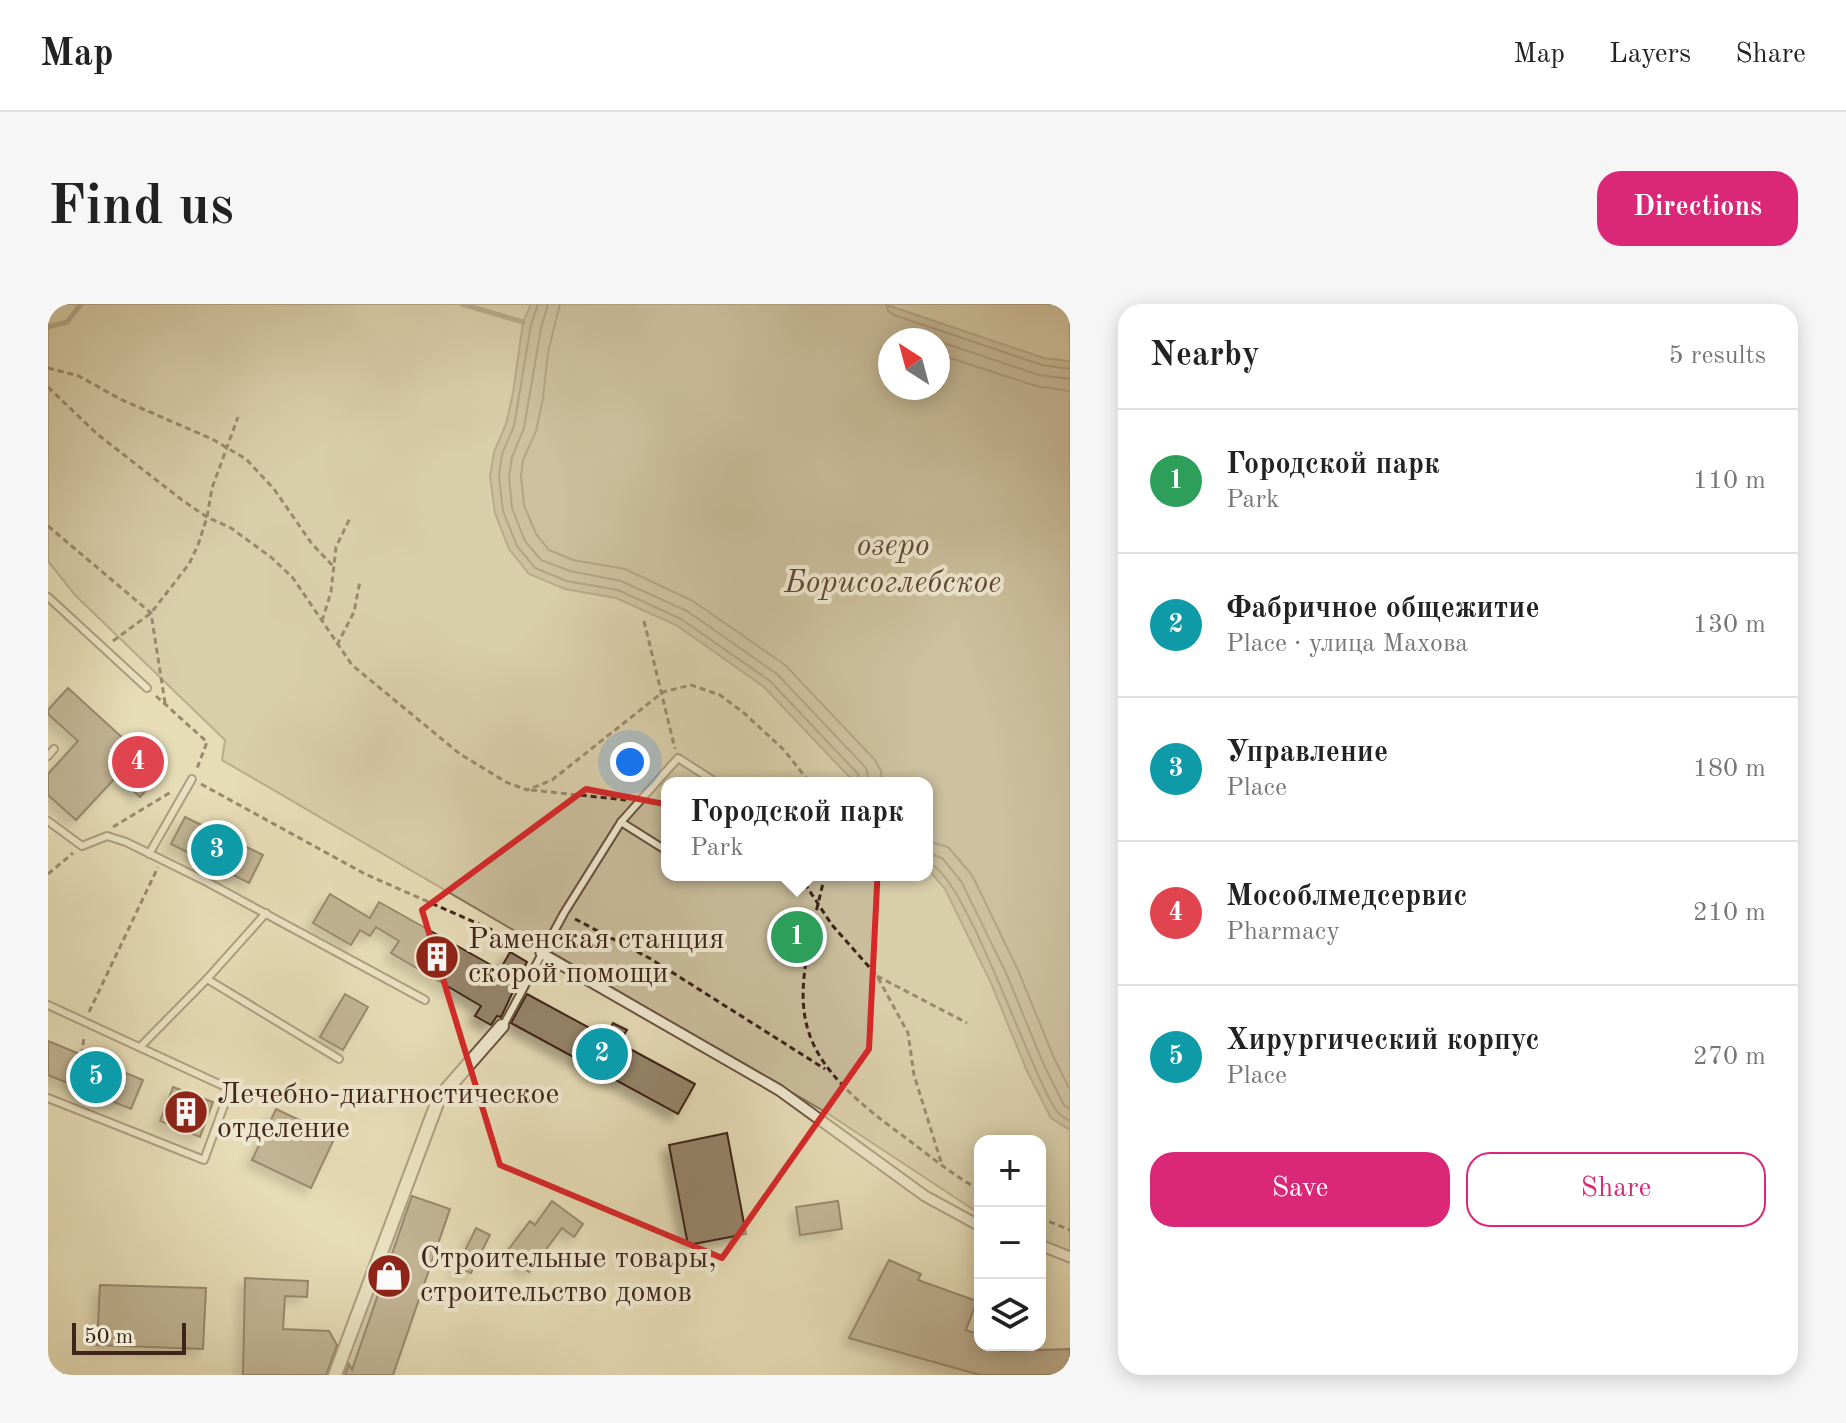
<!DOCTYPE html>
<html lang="en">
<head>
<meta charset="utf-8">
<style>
	:root { --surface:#fff; --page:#f6f6f6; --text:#222; --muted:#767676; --line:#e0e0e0; --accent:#db2777 }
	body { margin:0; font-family:"Old Standard TT",serif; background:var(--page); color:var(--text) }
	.controls { position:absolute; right:24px; bottom:24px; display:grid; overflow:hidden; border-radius:16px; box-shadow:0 4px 20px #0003 }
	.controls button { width:72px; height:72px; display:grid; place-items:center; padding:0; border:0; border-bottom:2px solid var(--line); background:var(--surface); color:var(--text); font:40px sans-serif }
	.compass { position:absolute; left:830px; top:24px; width:72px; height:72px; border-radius:50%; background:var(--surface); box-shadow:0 4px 20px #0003; rotate:324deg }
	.scale { position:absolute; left:24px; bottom:20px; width:114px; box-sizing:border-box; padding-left:8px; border:4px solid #3e2419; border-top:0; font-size:22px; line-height:28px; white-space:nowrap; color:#3e2419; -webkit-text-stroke:6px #efe8d0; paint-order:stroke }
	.you { position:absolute; left:582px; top:458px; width:28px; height:28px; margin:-20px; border:6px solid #fff; border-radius:50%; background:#1a73e8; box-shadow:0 0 0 12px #1a73e833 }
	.badge { display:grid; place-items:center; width:52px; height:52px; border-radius:50%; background:var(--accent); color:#fff; font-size:26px; font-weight:700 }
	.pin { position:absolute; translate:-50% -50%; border:4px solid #fff; box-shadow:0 2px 8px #0006 }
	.popup { position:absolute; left:613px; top:473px; width:272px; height:104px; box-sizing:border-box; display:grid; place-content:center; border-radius:16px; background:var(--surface); filter:drop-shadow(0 2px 6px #0005); font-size:26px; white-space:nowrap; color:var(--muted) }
	.popup b { font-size:30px; color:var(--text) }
	.popup::after { content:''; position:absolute; left:50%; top:100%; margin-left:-16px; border:16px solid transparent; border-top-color:var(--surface) }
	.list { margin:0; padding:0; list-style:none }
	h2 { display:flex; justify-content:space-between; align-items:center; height:104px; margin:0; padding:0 32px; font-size:34px }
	h2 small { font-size:26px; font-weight:400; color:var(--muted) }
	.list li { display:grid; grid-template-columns:52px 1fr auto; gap:24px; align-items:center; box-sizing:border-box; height:144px; padding:0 32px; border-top:2px solid var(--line) }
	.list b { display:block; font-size:30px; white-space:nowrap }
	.list p { margin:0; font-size:26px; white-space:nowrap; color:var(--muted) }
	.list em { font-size:26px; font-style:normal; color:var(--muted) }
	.actions { display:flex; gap:16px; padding:24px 32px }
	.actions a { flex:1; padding:18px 0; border:2px solid var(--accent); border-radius:24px; text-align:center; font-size:28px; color:var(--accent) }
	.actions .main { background:var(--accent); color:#fff }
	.icon { flex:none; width:44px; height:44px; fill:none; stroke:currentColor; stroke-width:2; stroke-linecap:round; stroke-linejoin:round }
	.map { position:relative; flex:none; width:1022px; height:1071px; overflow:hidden; border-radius:24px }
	header { display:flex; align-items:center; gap:48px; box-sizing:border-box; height:112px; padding:0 40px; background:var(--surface); border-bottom:2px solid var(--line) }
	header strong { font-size:38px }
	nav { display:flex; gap:44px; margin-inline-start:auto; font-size:28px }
	.intro { display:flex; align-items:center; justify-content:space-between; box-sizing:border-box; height:192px; padding:0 48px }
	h1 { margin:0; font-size:56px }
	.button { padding:20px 36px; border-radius:24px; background:var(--accent); color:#fff; font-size:28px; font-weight:700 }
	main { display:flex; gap:48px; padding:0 48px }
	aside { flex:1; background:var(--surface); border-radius:24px; box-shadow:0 4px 20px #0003 }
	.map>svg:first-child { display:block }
	.green { fill:#c9bd9c; stroke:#84705a; stroke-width:2; fill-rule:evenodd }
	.water { fill:#ad9d81; stroke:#816d57; stroke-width:2; fill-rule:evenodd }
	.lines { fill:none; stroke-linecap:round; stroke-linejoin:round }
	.shore { stroke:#76604d; stroke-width:2 }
	.stream { stroke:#816d57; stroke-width:5 }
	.building { fill:#95846b; stroke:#3e2419; stroke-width:2; filter:url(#shadow) }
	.service-casing { stroke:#685240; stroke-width:10 }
	.pedestrian-casing { stroke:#685240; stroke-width:13 }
	.minor-casing { stroke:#685240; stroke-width:16 }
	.path { stroke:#3e2419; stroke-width:3; stroke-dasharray:6 4; stroke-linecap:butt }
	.service { stroke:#efe8d0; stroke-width:6 }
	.pedestrian { stroke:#efe8d0; stroke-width:9 }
	.minor { stroke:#efe8d0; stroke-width:12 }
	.marked { fill:none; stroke:#d62828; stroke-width:6; stroke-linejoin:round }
	.labels { text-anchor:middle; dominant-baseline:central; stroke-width:8; stroke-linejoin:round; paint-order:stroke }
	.poi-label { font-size:30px; fill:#3e2419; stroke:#efe8d0; text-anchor:start }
	.water-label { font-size:32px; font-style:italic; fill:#5f4838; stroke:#efe8d0 }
</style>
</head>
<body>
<header>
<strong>Map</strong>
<nav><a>Map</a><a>Layers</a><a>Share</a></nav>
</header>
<div class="intro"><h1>Find us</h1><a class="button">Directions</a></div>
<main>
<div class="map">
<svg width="1022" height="1071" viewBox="0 0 1022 1071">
	<defs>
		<filter id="shadow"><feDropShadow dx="-7" dy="7" stdDeviation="4" flood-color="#0004"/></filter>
	</defs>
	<rect width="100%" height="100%" fill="#e6dcb7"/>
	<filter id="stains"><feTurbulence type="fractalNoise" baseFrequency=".0025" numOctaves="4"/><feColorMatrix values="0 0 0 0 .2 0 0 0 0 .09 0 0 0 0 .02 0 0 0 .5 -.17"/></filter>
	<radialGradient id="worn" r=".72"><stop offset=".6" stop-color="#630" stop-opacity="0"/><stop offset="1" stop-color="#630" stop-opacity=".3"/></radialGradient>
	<!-- green -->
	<path class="green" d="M 0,0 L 1022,0 L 1022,953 L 992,940 L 992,837 L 932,837 L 932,910 L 779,809 L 174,456 L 177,436 L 27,291 L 0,257 ZM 842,36 L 890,36 L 890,84 L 842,84 ZM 619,479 L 879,479 L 879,571 L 619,571 Z"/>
	<!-- water -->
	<path class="water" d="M 483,0 L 836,0 L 996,54 L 1022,57 L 1022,826 L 1003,814 L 979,767 L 943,679 L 897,585 L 879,564 L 879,479 L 807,479 L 716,383 L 628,321 L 568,294 L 517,285 L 481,270 L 461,245 L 447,209 L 442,173 L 446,148 L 458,120 L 465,89 L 475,18 ZM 842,36 L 890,36 L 890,84 L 842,84 Z"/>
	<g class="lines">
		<!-- shore -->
		<g class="shore">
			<path d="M 490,0 L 483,21 L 466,122 L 454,150 L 451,173 L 455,207 L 469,242 L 487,264 L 519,277 L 570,286 L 633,315 L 722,377 L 810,470 L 812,479"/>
			<path d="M 500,0 L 493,24 L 476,124 L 464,153 L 461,173 L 464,204 L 477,237 L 493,256 L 522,267 L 573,277 L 639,307 L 729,370 L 818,464 L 822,479"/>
			<path d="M 512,0 L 500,48 L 495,94 L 488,127 L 475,156 L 473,173 L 476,201 L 488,230 L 501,246 L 525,256 L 577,265 L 645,297 L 737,361 L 827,456 L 833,467 L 834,479"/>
			<path d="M 839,0 L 840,7 L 846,11 L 994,61 L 1022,65"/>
			<path d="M 890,37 L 991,71 L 1022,75"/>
			<path d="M 890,50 L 988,82 L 1022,87"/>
			<path d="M 879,537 L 900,543 L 924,571 L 970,666 L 1006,754 L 1022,786"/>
			<path d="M 879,549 L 894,554 L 913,577 L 959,671 L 995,759 L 1016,801 L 1022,805"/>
			<path d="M 879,559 C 915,563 982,769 1008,806 C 1011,811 1017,814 1022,817"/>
		</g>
		<!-- stream -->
		<g class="stream">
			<path d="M 414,0 L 475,18"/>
			<path d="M 0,23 L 19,18 L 33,0"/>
		</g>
	</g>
	<!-- building -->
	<g class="building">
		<path d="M 20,384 L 113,469 L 92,493 L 69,472 L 28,516 L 0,491 L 0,470 L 30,437 L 0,410 L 0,406 Z"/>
		<path d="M 137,513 L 215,551 L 201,579 L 123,540 Z"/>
		<path d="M 282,590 L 322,614 L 331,598 L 452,666 L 462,648 L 479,658 L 453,713 L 449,712 L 443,721 L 427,712 L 433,702 L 343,649 L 351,637 L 328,623 L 322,632 L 312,626 L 303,641 L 265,619 Z"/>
		<path d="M 297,690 L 320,703 L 295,746 L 272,733 Z"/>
		<path d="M 479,690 L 558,733 L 565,719 L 579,726 L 571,739 L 647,780 L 630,810 L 463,719 Z"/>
		<path d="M 0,737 L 95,776 L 83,805 L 0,771 Z"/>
		<path d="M 125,783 L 165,798 L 152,833 L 112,817 Z"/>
		<path d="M 228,805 L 287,833 L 263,884 L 204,856 Z"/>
		<path d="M 679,829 L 698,930 L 640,941 L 621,841 Z"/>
		<path d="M 364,892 L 402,905 L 345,1071 L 297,1071 L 301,1060 L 304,1066 Z"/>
		<path d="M 504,897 L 535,920 L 526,933 L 514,924 L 481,968 L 457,950 L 482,917 L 487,921 Z"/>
		<path d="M 790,897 L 794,925 L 752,931 L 748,903 Z"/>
		<path d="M 428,924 L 442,931 L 423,969 L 409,963 Z"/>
		<path d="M 841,956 L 873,970 L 870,976 L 929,997 L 918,1026 L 932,1031 L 932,1041 L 955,1041 L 953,1047 L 1022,1045 L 1022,1071 L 932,1071 L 801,1034 Z"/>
		<path d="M 197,974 L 260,977 L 259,993 L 237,992 L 235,1025 L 281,1027 L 289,1041 L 278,1071 L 195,1071 Z"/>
		<path d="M 52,981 L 158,984 L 155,1045 L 49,1041 Z"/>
	</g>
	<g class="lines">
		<!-- service casing -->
		<g class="service-casing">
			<g id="service">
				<path d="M 0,293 L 99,384"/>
				<path d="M 0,452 L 6,445"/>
				<path d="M 0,517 L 34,542 L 59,532 L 78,538 L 159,578 L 377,696"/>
				<path d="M 573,518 L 619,547"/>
				<path d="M 101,550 L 144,475"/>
				<path d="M 159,675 L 291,755"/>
				<path d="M 0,701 L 182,785 L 156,856 L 0,794"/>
				<path d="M 455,722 L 516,609 L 573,518 L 630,454 L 669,479"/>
				<path d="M 93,742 L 159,675 L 218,609"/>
			</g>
		</g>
		<!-- pedestrian casing -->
		<g class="pedestrian-casing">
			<g id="pedestrian">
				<path d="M 493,649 L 731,786 L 877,892 L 932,922"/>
				<path d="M 992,941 L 1022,953"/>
			</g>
		</g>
		<!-- minor casing -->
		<g class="minor-casing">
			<path id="minor" d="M 287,1071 L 391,794 L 454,722"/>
		</g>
		<!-- path -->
		<g class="path">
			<path d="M 1016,0 L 1022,1"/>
			<path d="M 0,64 L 31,72 L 72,95 L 164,135 L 198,155 L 226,185 L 264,240 L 286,263"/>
			<path d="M 0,83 L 49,130 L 134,196 L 159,213 L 183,224 L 224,254 L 245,274 L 304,361 L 412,450 L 458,478 L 479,486 L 504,476 L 615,388 L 643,381 L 672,391 L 696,409 L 736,446 L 762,479"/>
			<path d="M 0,222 L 103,309 L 117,399"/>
			<path d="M 274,317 L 283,288 L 288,243 L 303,212"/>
			<path d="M 596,317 L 627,445"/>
			<path d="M 65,337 L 103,309 L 141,260 L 150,241 L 159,213 L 164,184 L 190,113"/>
			<path d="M 289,341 L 306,308 L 312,277"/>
			<path d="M 108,392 L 159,438 L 148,467"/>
			<path d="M 153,480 L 317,570 L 483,643"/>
			<path d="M 483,486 L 578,496"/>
			<path d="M 65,523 L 123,488"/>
			<path d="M 0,570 L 25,549"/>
			<path d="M 751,571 L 784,621 L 829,672 L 860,729 L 866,771 L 894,861"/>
			<path d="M 777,571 C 746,699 732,741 847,826 C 875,846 902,870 932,886"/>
			<path d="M 527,615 L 603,655 L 777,765"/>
			<path d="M 829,672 L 919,719"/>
			<path d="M 41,708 L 110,563"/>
			<path d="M 34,751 L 36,731"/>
			<path d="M 992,914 L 1022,926"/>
			<path d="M 0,1070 L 20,1071"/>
		</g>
		<!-- service -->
		<use href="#service" class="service"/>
		<!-- pedestrian -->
		<use href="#pedestrian" class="pedestrian"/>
		<!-- minor -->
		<use href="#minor" class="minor"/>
	</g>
	<!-- marked area -->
	<path d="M0 0H1022V1071H0ZM 538,485 L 831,541 L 821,745 L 674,954 L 452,861 L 374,606 Z" fill="#e6dcb7" fill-opacity=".55" fill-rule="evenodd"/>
	<path class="marked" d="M 538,485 L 831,541 L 821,745 L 674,954 L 452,861 L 374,606 Z"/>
	<!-- icons -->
	<defs>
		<g id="building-disc" transform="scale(2.3)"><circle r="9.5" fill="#8f2418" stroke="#efe8d0"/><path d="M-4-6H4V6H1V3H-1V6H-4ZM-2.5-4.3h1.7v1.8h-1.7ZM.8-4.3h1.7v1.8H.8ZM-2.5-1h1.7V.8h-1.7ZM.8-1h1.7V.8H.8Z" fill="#fff"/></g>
		<g id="shop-disc" transform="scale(2.3)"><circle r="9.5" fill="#8f2418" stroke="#efe8d0"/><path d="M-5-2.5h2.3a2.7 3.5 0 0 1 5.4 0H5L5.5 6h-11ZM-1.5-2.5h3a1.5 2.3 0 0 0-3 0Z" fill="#fff"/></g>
	</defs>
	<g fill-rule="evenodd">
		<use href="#building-disc" x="389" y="653"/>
		<use href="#building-disc" x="138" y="808"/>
		<use href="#shop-disc" x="341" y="972"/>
	</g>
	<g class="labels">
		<!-- poi labels -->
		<g class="poi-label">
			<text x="420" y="636">Раменская станция<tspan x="420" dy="34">скорой помощи</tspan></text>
			<text x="169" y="791">Лечебно-диагностическое<tspan x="169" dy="34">отделение</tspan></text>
			<text x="372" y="955">Строительные товары,<tspan x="372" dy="34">строительство домов</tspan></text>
		</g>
		<!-- water labels -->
		<g class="water-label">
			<text x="845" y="243">озеро<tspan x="845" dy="37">Борисоглебское</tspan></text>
		</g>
	</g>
	<rect width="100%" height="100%" filter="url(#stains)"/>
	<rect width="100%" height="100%" fill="url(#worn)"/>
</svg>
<div class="controls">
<button>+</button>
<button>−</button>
<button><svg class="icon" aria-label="layers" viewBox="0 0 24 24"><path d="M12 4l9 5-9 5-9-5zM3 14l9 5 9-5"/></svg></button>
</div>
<svg class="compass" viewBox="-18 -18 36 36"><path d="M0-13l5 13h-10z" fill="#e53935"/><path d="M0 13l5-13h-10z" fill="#767676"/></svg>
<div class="scale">50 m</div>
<div class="you"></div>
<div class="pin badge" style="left:749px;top:633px;background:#2e9e5b">1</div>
<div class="popup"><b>Городской парк</b>Park</div>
<div class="pin badge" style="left:554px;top:750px;background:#0f9aa8">2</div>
<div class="pin badge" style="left:169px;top:546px;background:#0f9aa8">3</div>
<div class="pin badge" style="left:90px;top:458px;background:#e0444e">4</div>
<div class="pin badge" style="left:48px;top:773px;background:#0f9aa8">5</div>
</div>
<aside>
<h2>Nearby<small>5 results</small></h2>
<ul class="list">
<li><span class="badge" style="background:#2e9e5b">1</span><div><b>Городской парк</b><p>Park</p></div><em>110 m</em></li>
<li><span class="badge" style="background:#0f9aa8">2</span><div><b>Фабричное общежитие</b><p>Place · улица Махова</p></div><em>130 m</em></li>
<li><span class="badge" style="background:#0f9aa8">3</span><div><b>Управление</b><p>Place</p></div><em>180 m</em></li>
<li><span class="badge" style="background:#e0444e">4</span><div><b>Мособлмедсервис</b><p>Pharmacy</p></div><em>210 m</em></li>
<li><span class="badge" style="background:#0f9aa8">5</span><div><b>Хирургический корпус</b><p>Place</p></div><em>270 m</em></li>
</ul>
<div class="actions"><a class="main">Save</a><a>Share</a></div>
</aside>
</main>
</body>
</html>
